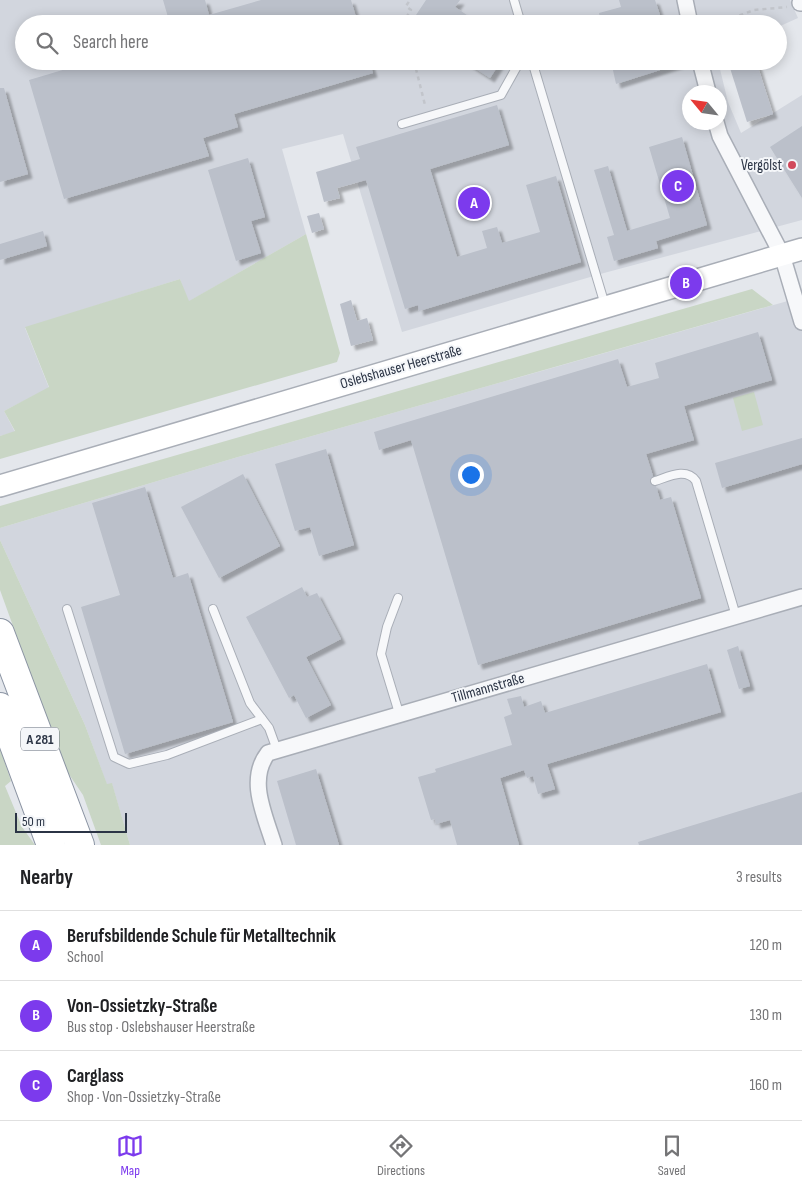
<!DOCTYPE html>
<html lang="en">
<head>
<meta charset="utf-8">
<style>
	:root { --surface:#fff; --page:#f2f2f2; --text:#202124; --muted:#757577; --line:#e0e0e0; --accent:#7c3aed }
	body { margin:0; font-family:"Sofia Sans Condensed",sans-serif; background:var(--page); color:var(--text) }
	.compass { position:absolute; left:682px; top:85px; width:45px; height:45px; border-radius:50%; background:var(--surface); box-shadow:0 2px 12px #0003; rotate:299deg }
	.scale { position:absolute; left:15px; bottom:12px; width:112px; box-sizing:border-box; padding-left:5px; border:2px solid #2b3445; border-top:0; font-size:14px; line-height:18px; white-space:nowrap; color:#2b3445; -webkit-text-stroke:4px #f4f6f9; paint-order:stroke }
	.you { position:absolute; left:470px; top:474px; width:18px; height:18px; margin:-12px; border:4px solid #fff; border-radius:50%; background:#1a73e8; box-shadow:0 0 0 8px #1a73e833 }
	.badge { display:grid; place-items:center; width:32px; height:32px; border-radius:50%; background:var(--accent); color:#fff; font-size:16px; font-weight:700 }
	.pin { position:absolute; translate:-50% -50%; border:2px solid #fff; box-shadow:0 1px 5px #0006 }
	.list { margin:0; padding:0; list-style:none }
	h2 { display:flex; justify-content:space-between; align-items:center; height:65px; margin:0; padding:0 20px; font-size:21px }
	h2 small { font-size:16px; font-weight:400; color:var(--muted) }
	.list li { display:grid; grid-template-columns:32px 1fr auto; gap:15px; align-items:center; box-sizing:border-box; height:70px; padding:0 20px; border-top:1px solid var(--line) }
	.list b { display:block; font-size:19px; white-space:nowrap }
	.list p { margin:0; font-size:16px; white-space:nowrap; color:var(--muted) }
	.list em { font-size:16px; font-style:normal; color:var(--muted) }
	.icon { flex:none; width:28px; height:28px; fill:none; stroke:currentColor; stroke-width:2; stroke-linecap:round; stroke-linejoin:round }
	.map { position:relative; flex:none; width:802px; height:845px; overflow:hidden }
	.search { position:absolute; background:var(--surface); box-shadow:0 2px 12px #0003; left:15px; right:15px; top:15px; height:55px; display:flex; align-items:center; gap:12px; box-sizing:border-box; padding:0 18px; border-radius:28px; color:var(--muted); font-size:19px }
	.sheet { height:275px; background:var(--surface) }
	nav { display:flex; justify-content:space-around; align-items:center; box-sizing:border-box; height:70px; border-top:1px solid var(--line); background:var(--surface); font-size:14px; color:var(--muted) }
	nav a { display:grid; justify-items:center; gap:2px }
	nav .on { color:var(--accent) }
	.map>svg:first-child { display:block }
	.built { fill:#d2d6de; fill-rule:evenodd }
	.green { fill:#c9d6c5 }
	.building { fill:#bbc0ca; filter:url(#shadow) }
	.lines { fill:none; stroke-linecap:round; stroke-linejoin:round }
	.lane-casing { stroke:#a9aeb7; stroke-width:10 }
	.street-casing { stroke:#a9aeb7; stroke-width:18 }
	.secondary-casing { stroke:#a9aeb7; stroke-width:24 }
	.highway-casing { stroke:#8b94a3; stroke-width:30 }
	.path { stroke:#c2c5cb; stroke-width:2.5; stroke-dasharray:4 4; stroke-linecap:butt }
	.lane { stroke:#f7f8fa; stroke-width:8 }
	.street { stroke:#f7f8fa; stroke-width:15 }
	.secondary { stroke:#fff; stroke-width:21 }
	.highway { stroke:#fff; stroke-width:28 }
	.poi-dot { fill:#d1495b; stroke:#f4f6f9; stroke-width:2 }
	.labels { text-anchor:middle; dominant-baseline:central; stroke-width:4; stroke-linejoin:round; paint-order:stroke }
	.shield { fill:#f4f6f9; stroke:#676e7b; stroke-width:1 }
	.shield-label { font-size:14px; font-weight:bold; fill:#2b3445 }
	.poi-label { font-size:15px; fill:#2b3445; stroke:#f4f6f9; text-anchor:end }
	.street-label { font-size:15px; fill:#2b3445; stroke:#f4f6f9 }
</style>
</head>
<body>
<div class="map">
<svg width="802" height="845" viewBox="0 0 802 845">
	<defs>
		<filter id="shadow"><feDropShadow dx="4.5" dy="4.5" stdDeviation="1" flood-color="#0004"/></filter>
	</defs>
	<rect width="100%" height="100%" fill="#e4e7ec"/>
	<!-- built -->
	<g class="built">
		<path d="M 0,0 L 790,0 L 798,18 L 778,27 L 778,24 L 775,24 L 769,16 L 738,24 L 24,24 L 24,61 L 718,61 L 728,102 L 741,133 L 802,95 L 802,220 L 604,273 L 402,332 L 343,134 L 282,149 L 306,234 L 188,302 L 180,279 L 25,328 L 49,388 L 4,411 L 15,432 L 0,436 ZM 690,92 L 720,92 L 720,122 L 690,122 Z"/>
		<path d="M 802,297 L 802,845 L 130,845 L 112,784 L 107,785 L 85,725 L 0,540 L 0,528 L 238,457 Z"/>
	</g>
	<!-- green -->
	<g class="green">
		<path d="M 306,234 L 340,353 L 337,362 L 0,459 L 0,436 L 15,431 L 4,411 L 49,387 L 25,327 L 180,279 L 189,301 Z"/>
		<path d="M 752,289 L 773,305 L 238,457 L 0,528 L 0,506 Z"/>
		<path d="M 754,392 L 763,425 L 742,431 L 733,398 Z"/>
		<path d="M 0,540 L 85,725 L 107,784 L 112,783 L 130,845 L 101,845 L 83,795 L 64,767 L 0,590 Z"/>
		<path d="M 0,748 L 11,781 L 5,786 L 22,827 L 35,845 L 0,845 Z"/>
	</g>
	<!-- building -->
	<g class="building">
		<path d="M 163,0 L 205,0 L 209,15 L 261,0 L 351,0 L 358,24 L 170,24 Z"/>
		<path d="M 426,0 L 460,0 L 455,7 L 480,24 L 410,24 Z"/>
		<path d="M 619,0 L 655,0 L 663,24 L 601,24 L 599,13 L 621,7 Z"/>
		<path d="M 63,61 L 369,61 L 373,73 L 234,114 L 238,127 L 203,138 L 209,156 L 64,199 L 29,80 L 66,69 Z"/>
		<path d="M 464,61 L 501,61 L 490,78 Z"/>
		<path d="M 611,61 L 679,61 L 679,64 L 616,84 Z"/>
		<path d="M 751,61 L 756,61 L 773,114 L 747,122 L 730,68 Z"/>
		<path d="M 0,88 L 4,88 L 28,174 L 0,182 Z"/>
		<path d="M 497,105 L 509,145 L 430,169 L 457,257 L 487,248 L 482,231 L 497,227 L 502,243 L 540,232 L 526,185 L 556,176 L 581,262 L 419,311 L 418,305 L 405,309 L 366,180 L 337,188 L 340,198 L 324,202 L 316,172 L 360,159 L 356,147 Z"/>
		<path d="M 802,126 L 802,198 L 770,147 Z"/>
		<path d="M 682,137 L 707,225 L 656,241 L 658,248 L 614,261 L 607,237 L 614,235 L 594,170 L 608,166 L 627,231 L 670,218 L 649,147 Z"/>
		<path d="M 248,158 L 265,217 L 251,221 L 261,253 L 236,261 L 208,170 Z"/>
		<path d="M 319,213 L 324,229 L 312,233 L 307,216 Z"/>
		<path d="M 43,231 L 47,246 L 0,260 L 0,244 Z"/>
		<path d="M 351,300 L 357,321 L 367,318 L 373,340 L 351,346 L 340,304 Z"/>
		<path d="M 758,332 L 772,380 L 684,406 L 694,440 L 646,454 L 653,476 L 650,483 L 656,486 L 660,500 L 671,497 L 701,598 L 478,665 L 411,440 L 379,450 L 374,432 L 618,359 L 627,387 L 659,378 L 655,363 Z"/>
		<path d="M 802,438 L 802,464 L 722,488 L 715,463 Z"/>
		<path d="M 326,449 L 354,545 L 319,556 L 310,527 L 295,531 L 275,464 Z"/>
		<path d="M 243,474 L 280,546 L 219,578 L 181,507 Z"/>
		<path d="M 145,487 L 173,578 L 188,573 L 233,722 L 125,754 L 81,607 L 120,595 L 92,503 Z"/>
		<path d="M 302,587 L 307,597 L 317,593 L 341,639 L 306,657 L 331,705 L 306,718 L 294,695 L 289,698 L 246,617 Z"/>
		<path d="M 738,646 L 750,686 L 739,689 L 727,650 Z"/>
		<path d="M 707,664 L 721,712 L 547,764 L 555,789 L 538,794 L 533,776 L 527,778 L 524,770 L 500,778 L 519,845 L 457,845 L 450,820 L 436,824 L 435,819 L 431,820 L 418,777 L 436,772 L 435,769 L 512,745 L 504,717 L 512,714 L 507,699 L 521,696 L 524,707 L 541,701 L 545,713 Z"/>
		<path d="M 316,769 L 339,845 L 296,845 L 277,781 Z"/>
		<path d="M 802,792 L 802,845 L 639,845 L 638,842 Z"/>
	</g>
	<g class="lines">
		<!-- lane casing -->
		<g class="lane-casing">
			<g id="lane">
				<path d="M 514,0 L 521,24"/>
				<path d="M 532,61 L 605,305"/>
				<path d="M 402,124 L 501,95 L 520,61"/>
				<path d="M 655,481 C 668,477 686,467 696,481 L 736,616"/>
				<path d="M 398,598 L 387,627 L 381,654 L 399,713"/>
				<path d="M 67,609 L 114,757 L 129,764 L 167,755 L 262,719"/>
				<path d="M 213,609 L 250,703 L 269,728 L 277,750"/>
			</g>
		</g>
		<!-- street casing -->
		<g class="street-casing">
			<g id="street">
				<path d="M 685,0 L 690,24"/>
				<path d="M 800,3 L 802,3"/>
				<path d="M 700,61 L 708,92"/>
				<path d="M 716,122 L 720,136 L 782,255 L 802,322"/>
				<path d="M 274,845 C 265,815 247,780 268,753 L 802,597"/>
			</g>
		</g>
		<!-- secondary casing -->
		<g class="secondary-casing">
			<path id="secondary" d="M 0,486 L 802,249"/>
		</g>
		<!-- highway casing -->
		<g class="highway-casing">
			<g id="highway">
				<path d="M 0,633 L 80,845"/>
				<path d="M 0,707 L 51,845"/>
			</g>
		</g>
		<!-- path -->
		<g class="path">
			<path d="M 402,24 L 411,10 L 406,6 L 410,0"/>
			<path d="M 717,24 L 754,10 L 787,7"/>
			<path d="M 414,61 L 425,105"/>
		</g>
		<!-- lane -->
		<use href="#lane" class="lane"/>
		<!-- street -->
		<use href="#street" class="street"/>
		<!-- secondary -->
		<use href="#secondary" class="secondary"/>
		<!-- highway -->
		<use href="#highway" class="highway"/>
	</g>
	<!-- markers -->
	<circle class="poi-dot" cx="792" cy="165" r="5"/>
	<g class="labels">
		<!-- shield labels -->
		<rect class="shield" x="21" y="727.5" width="38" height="23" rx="4"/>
		<g class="shield-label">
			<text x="40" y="739">A 281</text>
		</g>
		<!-- poi labels -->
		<g class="poi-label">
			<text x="782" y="165">Vergölst</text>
		</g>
		<!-- street labels -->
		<g class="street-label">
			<text transform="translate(401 367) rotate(-16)">Oslebshauser Heerstraße</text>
			<text transform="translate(488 688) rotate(-16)">Tillmannstraße</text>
		</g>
	</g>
</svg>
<svg class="compass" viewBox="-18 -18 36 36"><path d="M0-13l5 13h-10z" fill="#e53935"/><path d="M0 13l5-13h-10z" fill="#757577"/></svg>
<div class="scale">50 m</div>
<div class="you"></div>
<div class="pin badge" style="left:474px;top:203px">A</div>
<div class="pin badge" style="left:686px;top:283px">B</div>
<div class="pin badge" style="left:678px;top:186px">C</div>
<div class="search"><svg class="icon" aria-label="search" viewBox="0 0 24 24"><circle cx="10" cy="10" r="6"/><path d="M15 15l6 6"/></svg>Search here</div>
</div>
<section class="sheet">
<h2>Nearby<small>3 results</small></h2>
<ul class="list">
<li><span class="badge">A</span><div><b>Berufsbildende Schule für Metalltechnik</b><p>School</p></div><em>120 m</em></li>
<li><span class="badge">B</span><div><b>Von-Ossietzky-Straße</b><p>Bus stop · Oslebshauser Heerstraße</p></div><em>130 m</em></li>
<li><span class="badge">C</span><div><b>Carglass</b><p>Shop · Von-Ossietzky-Straße</p></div><em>160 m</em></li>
</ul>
</section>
<nav>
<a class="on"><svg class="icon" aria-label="map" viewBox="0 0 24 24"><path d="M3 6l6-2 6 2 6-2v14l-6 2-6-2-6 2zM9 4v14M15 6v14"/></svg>Map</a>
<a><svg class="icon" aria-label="directions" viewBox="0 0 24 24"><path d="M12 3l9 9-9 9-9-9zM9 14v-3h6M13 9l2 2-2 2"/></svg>Directions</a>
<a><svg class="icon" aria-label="saved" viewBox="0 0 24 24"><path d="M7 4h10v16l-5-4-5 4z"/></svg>Saved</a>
</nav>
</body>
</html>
